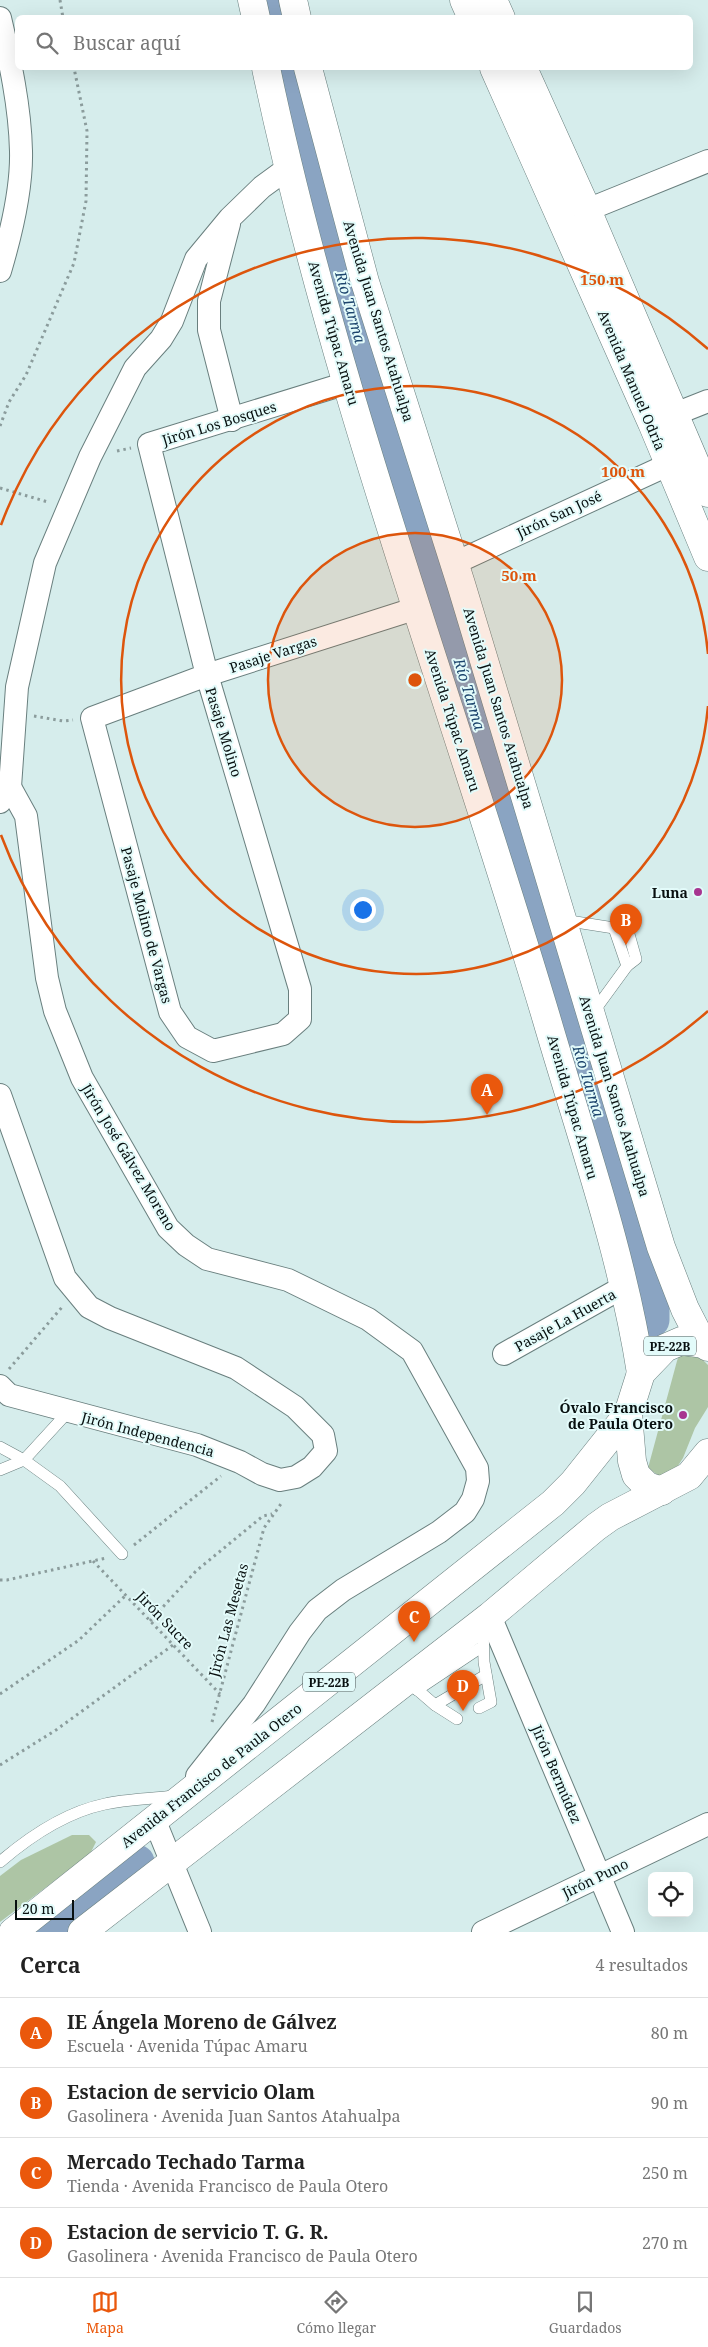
<!DOCTYPE html>
<html lang="es">
<head>
<meta charset="utf-8">
<style>
	:root { --surface:#fff; --page:#f6f6f6; --text:#222; --muted:#767676; --line:#e0e0e0; --accent:#ea580c }
	body { margin:0; font-family:"Noto Serif",serif; background:var(--page); color:var(--text) }
	.controls { position:absolute; right:15px; bottom:15px; display:grid; overflow:hidden; border-radius:8px; box-shadow:0 5px 20px #0002 }
	.controls button { width:45px; height:45px; display:grid; place-items:center; padding:0; border:0; border-bottom:1px solid var(--line); background:var(--surface); color:var(--text); font:25px sans-serif }
	.scale { position:absolute; left:15px; bottom:12px; width:59px; box-sizing:border-box; padding-left:5px; border:2px solid #081010; border-top:0; font-size:14px; line-height:18px; white-space:nowrap; color:#081010; -webkit-text-stroke:4px #e3fbfa; paint-order:stroke }
	.you { position:absolute; left:362px; top:909px; width:18px; height:18px; margin:-12px; border:4px solid #fff; border-radius:50%; background:#1a73e8; box-shadow:0 0 0 8px #1a73e833 }
	.badge { display:grid; place-items:center; width:32px; height:32px; border-radius:50%; background:var(--accent); color:#fff; font-size:16px; font-weight:700 }
	.pin { position:absolute; translate:-50% -41px; filter:drop-shadow(0 1px 2px #0008) }
	.pin::after { content:''; position:absolute; top:26px; width:18px; height:15px; background:inherit; clip-path:polygon(0 0,100% 0,50% 100%) }
	.list { margin:0; padding:0; list-style:none }
	h2 { display:flex; justify-content:space-between; align-items:center; height:65px; margin:0; padding:0 20px; font-size:21px }
	h2 small { font-size:16px; font-weight:400; color:var(--muted) }
	.list li { display:grid; grid-template-columns:32px 1fr auto; gap:15px; align-items:center; box-sizing:border-box; height:70px; padding:0 20px; border-top:1px solid var(--line) }
	.list b { display:block; font-size:19px; white-space:nowrap }
	.list p { margin:0; font-size:16px; white-space:nowrap; color:var(--muted) }
	.list em { font-size:16px; font-style:normal; color:var(--muted) }
	.icon { flex:none; width:28px; height:28px; fill:none; stroke:currentColor; stroke-width:2; stroke-linecap:round; stroke-linejoin:round }
	.map { position:relative; flex:none; width:708px; height:1932px; overflow:hidden }
	.search { position:absolute; background:var(--surface); box-shadow:0 5px 20px #0002; left:15px; right:15px; top:15px; height:55px; display:flex; align-items:center; gap:12px; box-sizing:border-box; padding:0 18px; border-radius:8px; color:var(--muted); font-size:19px }
	.sheet { height:345px; background:var(--surface) }
	nav { display:flex; justify-content:space-around; align-items:center; box-sizing:border-box; height:70px; border-top:1px solid var(--line); background:var(--surface); font-size:14px; color:var(--muted) }
	nav a { display:grid; justify-items:center; gap:2px }
	nav .on { color:var(--accent) }
	.map>svg:first-child { display:block }
	.green { fill:#adc5a5 }
	.lines { fill:none; stroke-linecap:round; stroke-linejoin:round }
	.river { stroke:#8aa4c2; stroke-width:35 }
	.service-casing { stroke:#697f7e; stroke-width:12 }
	.minor-casing { stroke:#697f7e; stroke-width:24 }
	.secondary-casing { stroke:#697f7e; stroke-width:29 }
	.trunk-casing { stroke:#697f7e; stroke-width:29 }
	.path { stroke:#8b9c9c; stroke-width:3; stroke-dasharray:2.5 4; stroke-linecap:butt }
	.service { stroke:#fff; stroke-width:11 }
	.minor { stroke:#fff; stroke-width:22 }
	.secondary { stroke:#fff; stroke-width:28 }
	.trunk { stroke:#fff; stroke-width:28 }
	.ring { fill:none; stroke:#dd550c; stroke-width:2.5 }
	.poi-dot { fill:#a73590; stroke:#e3fbfa; stroke-width:2 }
	.labels { text-anchor:middle; dominant-baseline:central; stroke-width:4; stroke-linejoin:round; paint-order:stroke }
	.shield { fill:#e3fbfa; stroke:#4a5656; stroke-width:1 }
	.shield-label { font-size:12px; font-weight:bold; fill:#081010 }
	.street-label { font-size:14px; fill:#081010; stroke:#e3fbfa }
	.poi-label { font-size:14px; font-weight:bold; fill:#081010; stroke:#e3fbfa; text-anchor:end }
	.water-label { font-size:15px; font-style:italic; fill:#1c446c; stroke:#e3fbfa }
	.centre { fill:#dd550c; stroke:#e3fbfa; stroke-width:2.5 }
	.ring-label { font-size:15px; text-anchor:middle; font-weight:bold; fill:#dd550c; stroke:#e3fbfa; stroke-width:4; stroke-linejoin:round; paint-order:stroke }
</style>
</head>
<body>
<div class="map">
<svg width="708" height="1932" viewBox="0 0 708 1932">
	<rect width="100%" height="100%" fill="#d6edec"/>
	<!-- green -->
	<g class="green">
		<path d="M 697,1354 L 708,1365 L 708,1407 L 695,1428 L 683,1458 L 672,1475 L 662,1478 L 648,1468 L 677,1361 L 679,1355 Z"/>
		<path d="M 72,1835 L 89,1835 L 96,1842 L 90,1854 L 0,1922 L 0,1876 L 21,1860 Z"/>
	</g>
	<g class="lines">
		<!-- river -->
		<g class="river">
			<path d="M 273,0 L 277,18"/>
			<path d="M 288,68 L 346,293 L 633,1223 L 652,1292 L 652,1320"/>
			<path d="M 50,1932 L 137,1862"/>
		</g>
		<!-- service casing -->
		<g class="service-casing">
			<g id="service">
				<path d="M 563,920 L 614,928 L 627,966 L 592,1014"/>
				<path d="M 614,928 L 627,927 L 636,959 L 627,966"/>
				<path d="M 0,1447 L 24,1460 L 60,1486 L 122,1554"/>
				<path d="M 0,1470 L 24,1460 L 68,1412"/>
				<path d="M 413,1686 L 435,1705 L 457,1719"/>
				<path d="M 417,1690 L 483,1646"/>
				<path d="M 435,1705 L 486,1675"/>
				<path d="M 479,1708 L 491,1702 L 484,1662 L 483,1625"/>
				<path d="M 0,1862 C 29,1837 67,1812 105,1804 C 127,1799 151,1799 174,1796"/>
			</g>
		</g>
		<!-- minor casing -->
		<g class="minor-casing">
			<g id="minor">
				<path d="M 0,18 C 10,61 20,106 21,151 C 22,189 11,234 0,271"/>
				<path d="M 587,210 L 708,161"/>
				<path d="M 229,224 L 209,301 L 209,330 L 232,420"/>
				<path d="M 347,383 L 149,444 L 207,675 L 300,989 L 300,1019 L 283,1034 L 213,1051 L 187,1037 L 170,1012 L 92,718 L 207,675 L 417,608"/>
				<path d="M 660,420 L 708,401"/>
				<path d="M 455,563 L 685,457"/>
				<path d="M 10,787 L 26,816 L 47,978 L 55,1011 L 82,1078 L 168,1228 L 186,1245 L 207,1259 L 288,1280 L 368,1319 L 412,1351 L 477,1468 L 478,1481 L 473,1499 L 465,1512 L 439,1532 L 343,1590 L 317,1610 L 300,1632 L 254,1704 L 197,1776"/>
				<path d="M 0,802 L 10,787 L 17,687 L 45,563 L 90,457 L 135,368 L 161,339 L 172,321 L 196,259 L 230,218 L 262,187 L 288,168"/>
				<path d="M 0,1095 L 65,1278 L 89,1307 L 110,1318 L 236,1368 L 295,1407 L 323,1435 L 326,1451 L 312,1467 L 296,1477 L 280,1480 L 262,1474 L 240,1462 L 197,1445 L 9,1395 L 0,1386"/>
				<path d="M 504,1354 L 625,1286"/>
				<path d="M 490,1616 L 623,1932"/>
				<path d="M 154,1819 L 200,1932"/>
				<path d="M 483,1932 L 708,1824"/>
			</g>
		</g>
		<!-- secondary casing -->
		<g class="secondary-casing">
			<g id="secondary">
				<path d="M 464,0 L 472,18"/>
				<path d="M 493,0 L 501,18"/>
				<path d="M 494,68 L 652,423 L 708,557"/>
				<path d="M 523,68 L 587,210 L 708,493"/>
			</g>
		</g>
		<!-- trunk casing -->
		<g class="trunk-casing">
			<g id="trunk">
				<path d="M 252,0 L 256,18"/>
				<path d="M 293,0 L 297,18"/>
				<path d="M 266,68 C 334,391 452,701 546,1017 C 580,1134 622,1251 641,1373"/>
				<path d="M 308,68 L 365,282 L 461,584 L 661,1247 L 685,1309 L 703,1344"/>
				<path d="M 662,1491 L 647,1486 L 636,1475 L 632,1461 L 628,1414 L 641,1373 L 665,1348 L 681,1341 L 703,1344 L 708,1347"/>
				<path d="M 13,1932 L 553,1503 L 573,1483 L 628,1414"/>
				<path d="M 82,1932 L 490,1616 L 596,1527 L 610,1517 L 689,1476 L 708,1453"/>
			</g>
		</g>
		<!-- path -->
		<g class="path">
			<path d="M 60,0 L 63,18"/>
			<path d="M 0,426 L 9,402 L 26,375 L 74,263 L 86,201 L 87,131 L 74,68"/>
			<path d="M 117,451 L 131,448"/>
			<path d="M 0,488 L 48,502"/>
			<path d="M 34,716 L 63,721 L 73,720"/>
			<path d="M 9,1369 L 63,1306"/>
			<path d="M 134,1545 L 221,1476"/>
			<path d="M 93,1561 L 220,1694"/>
			<path d="M 0,1580 L 7,1580 L 106,1558"/>
			<path d="M 150,1621 L 196,1571 L 263,1516 L 272,1514"/>
			<path d="M 0,1694 L 79,1640 L 126,1595"/>
			<path d="M 212,1722 L 264,1528 L 283,1501"/>
			<path d="M 0,1765 L 56,1730 L 173,1645"/>
		</g>
		<!-- service -->
		<use href="#service" class="service"/>
		<!-- minor -->
		<use href="#minor" class="minor"/>
		<!-- secondary -->
		<use href="#secondary" class="secondary"/>
		<!-- trunk -->
		<use href="#trunk" class="trunk"/>
	</g>
	<!-- distance rings -->
	<circle cx="415" cy="680" r="147" fill="#dd550c" fill-opacity=".12"/>
	<g class="ring">
		<circle cx="415" cy="680" r="147"/>
		<path d="M708 706A294 294 0 1 1 708 654"/>
		<path d="M708 1011A442 442 0 0 1 1 835M1 525A442 442 0 0 1 708 349"/>
	</g>
	<!-- markers -->
	<g class="poi-dot">
		<circle cx="698" cy="892" r="5"/>
		<circle cx="683" cy="1415" r="5"/>
	</g>
	<g class="labels">
		<!-- shield labels -->
		<g class="shield">
			<rect x="644" y="1336.5" width="52" height="19" rx="4"/>
			<rect x="303" y="1672.5" width="52" height="19" rx="4"/>
		</g>
		<g class="shield-label">
			<text x="670" y="1346">PE-22B</text>
			<text x="329" y="1682">PE-22B</text>
		</g>
		<!-- street labels -->
		<g class="street-label">
			<text transform="translate(379 321) rotate(73)">Avenida Juan Santos Atahualpa</text>
			<text transform="translate(334 333) rotate(74)">Avenida Túpac Amaru</text>
			<text transform="translate(632 380) rotate(67)">Avenida Manuel Odría</text>
			<text transform="translate(219 423) rotate(-17)">Jirón Los Bosques</text>
			<text transform="translate(559 514) rotate(-25)">Jirón San José</text>
			<text transform="translate(273 654) rotate(-18)">Pasaje Vargas</text>
			<text transform="translate(499 708) rotate(73)">Avenida Juan Santos Atahualpa</text>
			<text transform="translate(453 720) rotate(72)">Avenida Túpac Amaru</text>
			<text transform="translate(224 732) rotate(73)">Pasaje Molino</text>
			<text transform="translate(147 925) rotate(75)">Pasaje Molino de Vargas</text>
			<text transform="translate(615 1096) rotate(73)">Avenida Juan Santos Atahualpa</text>
			<text transform="translate(573 1107) rotate(74)">Avenida Túpac Amaru</text>
			<text transform="translate(129 1157) rotate(59)">Jirón José Gálvez Moreno</text>
			<text transform="translate(565 1320) rotate(-29)">Pasaje La Huerta</text>
			<text transform="translate(148 1434) rotate(15)">Jirón Independencia</text>
			<text transform="translate(165 1620) rotate(46)">Jirón Sucre</text>
			<text transform="translate(228 1620) rotate(-75)">Jirón Las Mesetas</text>
			<text transform="translate(557 1774) rotate(67)">Jirón Bermúdez</text>
			<text transform="translate(211 1775) rotate(-38)">Avenida Francisco de Paula Otero</text>
			<text transform="translate(595 1878) rotate(-26)">Jirón Puno</text>
		</g>
		<!-- poi labels -->
		<g class="poi-label">
			<text x="688" y="892">Luna</text>
			<text x="673" y="1407">Óvalo Francisco<tspan x="673" dy="16">de Paula Otero</tspan></text>
		</g>
		<!-- water labels -->
		<g class="water-label">
			<text transform="translate(351 307) rotate(74)">Río Tarma</text>
			<text transform="translate(470 694) rotate(73)">Río Tarma</text>
			<text transform="translate(589 1081) rotate(73)">Río Tarma</text>
		</g>
	</g>
	<circle cx="415" cy="680" r="8" class="centre"/>
	<g class="ring-label">
		<text x="602" y="285">150 m</text>
		<text x="623" y="477">100 m</text>
		<text x="519" y="581">50 m</text>
	</g>
</svg>
<div class="controls">
<button><svg class="icon" aria-label="locate" viewBox="0 0 24 24"><circle cx="12" cy="12" r="6"/><path d="M12 2v4M12 18v4M2 12h4M18 12h4"/></svg></button>
</div>
<div class="scale">20 m</div>
<div class="you"></div>
<div class="pin badge" style="left:487px;top:1115px">A</div>
<div class="pin badge" style="left:626px;top:945px">B</div>
<div class="pin badge" style="left:414px;top:1642px">C</div>
<div class="pin badge" style="left:463px;top:1711px">D</div>
<div class="search"><svg class="icon" aria-label="search" viewBox="0 0 24 24"><circle cx="10" cy="10" r="6"/><path d="M15 15l6 6"/></svg>Buscar aquí</div>
</div>
<section class="sheet">
<h2>Cerca<small>4 resultados</small></h2>
<ul class="list">
<li><span class="badge">A</span><div><b>IE Ángela Moreno de Gálvez</b><p>Escuela · Avenida Túpac Amaru</p></div><em>80 m</em></li>
<li><span class="badge">B</span><div><b>Estacion de servicio Olam</b><p>Gasolinera · Avenida Juan Santos Atahualpa</p></div><em>90 m</em></li>
<li><span class="badge">C</span><div><b>Mercado Techado Tarma</b><p>Tienda · Avenida Francisco de Paula Otero</p></div><em>250 m</em></li>
<li><span class="badge">D</span><div><b>Estacion de servicio T. G. R.</b><p>Gasolinera · Avenida Francisco de Paula Otero</p></div><em>270 m</em></li>
</ul>
</section>
<nav>
<a class="on"><svg class="icon" aria-label="map" viewBox="0 0 24 24"><path d="M3 6l6-2 6 2 6-2v14l-6 2-6-2-6 2zM9 4v14M15 6v14"/></svg>Mapa</a>
<a><svg class="icon" aria-label="directions" viewBox="0 0 24 24"><path d="M12 3l9 9-9 9-9-9zM9 14v-3h6M13 9l2 2-2 2"/></svg>Cómo llegar</a>
<a><svg class="icon" aria-label="saved" viewBox="0 0 24 24"><path d="M7 4h10v16l-5-4-5 4z"/></svg>Guardados</a>
</nav>
</body>
</html>
